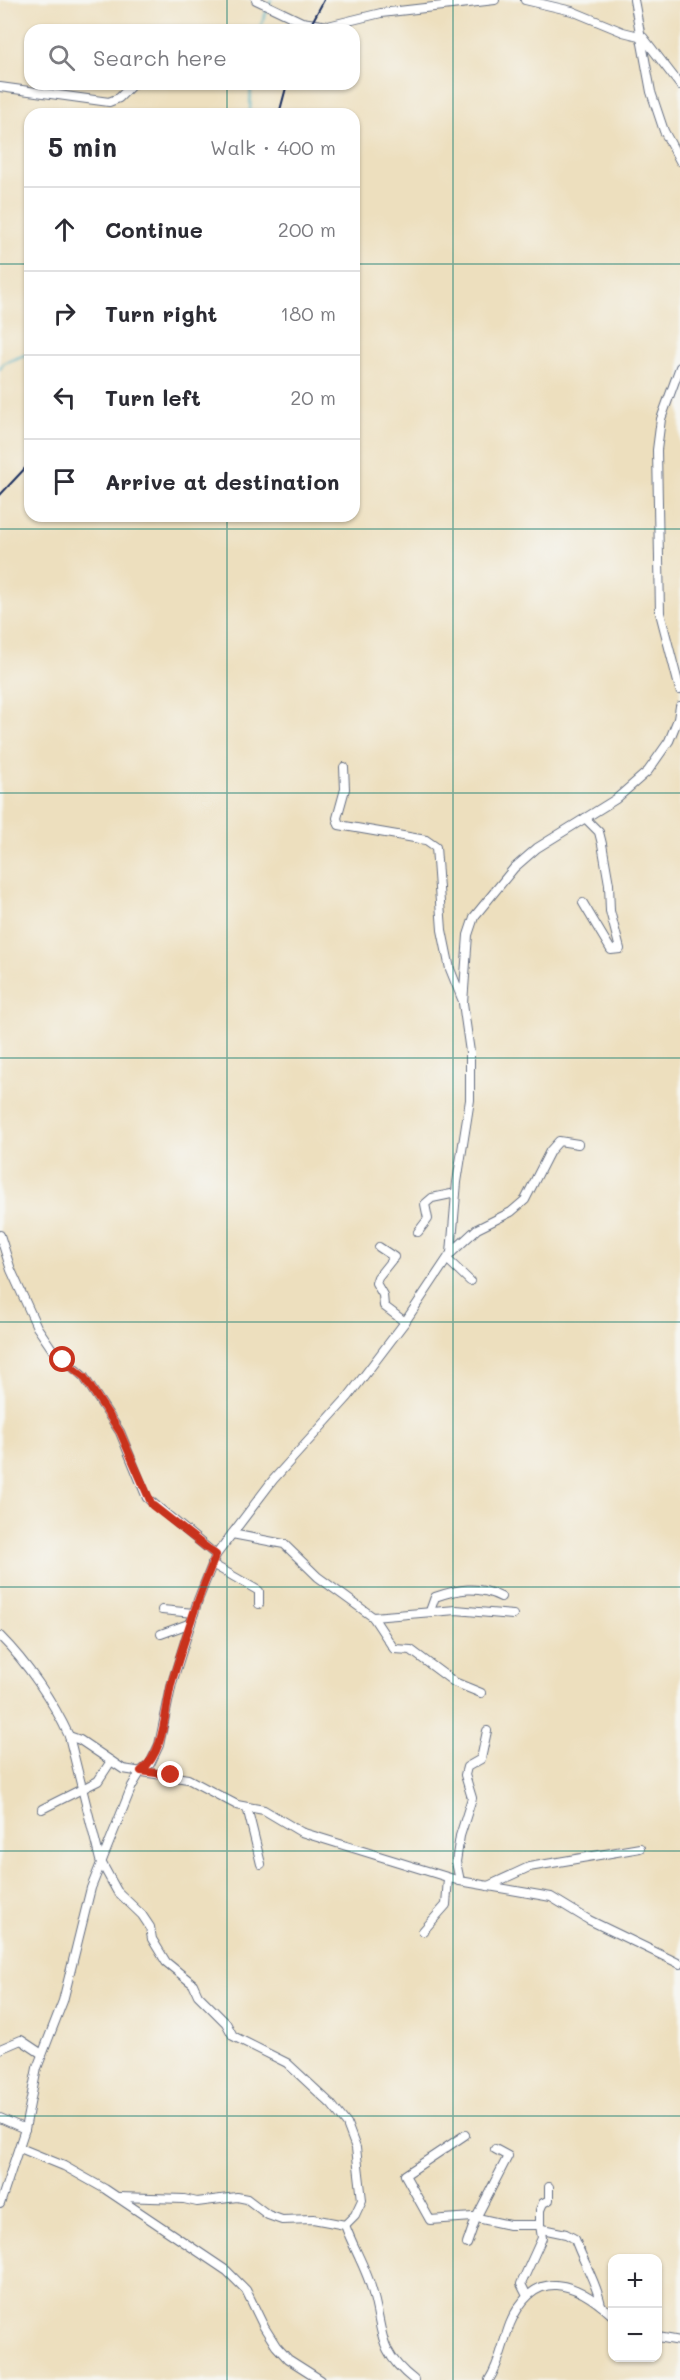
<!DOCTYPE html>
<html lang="en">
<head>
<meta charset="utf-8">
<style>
	:root { --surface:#fff; --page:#f7f7f7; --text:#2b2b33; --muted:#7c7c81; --line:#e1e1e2 }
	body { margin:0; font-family:Mali,sans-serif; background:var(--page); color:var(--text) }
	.controls { position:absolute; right:18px; bottom:18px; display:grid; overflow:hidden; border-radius:12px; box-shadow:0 2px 4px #0004 }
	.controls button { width:54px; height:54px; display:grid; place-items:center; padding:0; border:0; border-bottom:2px solid var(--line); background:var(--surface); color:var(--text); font:30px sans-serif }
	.stop { position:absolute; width:18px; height:18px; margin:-14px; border:4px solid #c8321e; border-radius:50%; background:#fff }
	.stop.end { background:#c8321e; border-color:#fff; box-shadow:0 2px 6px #0008 }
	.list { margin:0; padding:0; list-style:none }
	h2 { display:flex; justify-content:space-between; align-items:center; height:78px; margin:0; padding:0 24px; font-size:26px }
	h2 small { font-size:20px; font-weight:400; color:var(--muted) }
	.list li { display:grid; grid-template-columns:39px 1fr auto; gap:18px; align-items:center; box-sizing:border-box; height:84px; padding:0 24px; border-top:2px solid var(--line) }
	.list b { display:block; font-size:22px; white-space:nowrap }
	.list em { font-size:20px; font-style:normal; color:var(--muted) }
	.icon { flex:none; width:33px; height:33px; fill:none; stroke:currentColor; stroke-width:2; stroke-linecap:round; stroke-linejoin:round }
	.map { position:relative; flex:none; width:680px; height:2380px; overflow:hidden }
	.search { position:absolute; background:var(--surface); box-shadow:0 2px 4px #0004; left:24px; top:24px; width:336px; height:66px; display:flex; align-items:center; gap:15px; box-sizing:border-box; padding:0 21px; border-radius:18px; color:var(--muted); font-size:22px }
	.panel { position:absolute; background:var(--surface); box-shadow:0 2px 4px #0004; left:24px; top:108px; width:336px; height:414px; border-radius:18px }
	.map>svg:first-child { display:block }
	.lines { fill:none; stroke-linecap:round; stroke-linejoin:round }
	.stream { stroke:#45adc4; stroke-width:2 }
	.minor-casing { stroke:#646d80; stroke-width:10 }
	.minor { stroke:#fff; stroke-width:8 }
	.rail { stroke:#1b2f5e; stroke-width:2 }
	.route { stroke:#c8321e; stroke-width:8 }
	.grid { fill:none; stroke:#0f766e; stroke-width:1.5; stroke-opacity:0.55 }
</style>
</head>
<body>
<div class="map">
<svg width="680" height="2380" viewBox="0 0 680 2380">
	<rect width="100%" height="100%" fill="#f6f6f2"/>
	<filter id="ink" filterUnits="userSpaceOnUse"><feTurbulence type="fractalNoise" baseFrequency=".0167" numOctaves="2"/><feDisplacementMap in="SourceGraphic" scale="12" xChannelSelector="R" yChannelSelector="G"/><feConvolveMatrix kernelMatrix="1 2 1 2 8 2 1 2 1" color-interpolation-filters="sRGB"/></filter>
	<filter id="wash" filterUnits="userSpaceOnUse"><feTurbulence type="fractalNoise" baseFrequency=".008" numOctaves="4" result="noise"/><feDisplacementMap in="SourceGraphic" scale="24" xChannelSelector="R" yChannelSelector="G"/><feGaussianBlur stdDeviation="1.35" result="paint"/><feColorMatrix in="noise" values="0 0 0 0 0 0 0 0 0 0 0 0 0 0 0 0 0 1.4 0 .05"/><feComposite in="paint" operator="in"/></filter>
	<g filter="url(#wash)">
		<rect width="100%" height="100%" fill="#eddfbe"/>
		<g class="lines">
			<!-- stream -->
			<g class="stream">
				<path d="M 259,30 L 271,0"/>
				<path d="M 250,114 L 251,84"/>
				<path d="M 0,369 L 4,363 L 30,353"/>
			</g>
		</g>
	</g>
	<g filter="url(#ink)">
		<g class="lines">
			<!-- minor casing -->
			<g class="minor-casing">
				<g id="minor">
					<path d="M 256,0 L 302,22 L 328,26 L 381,13 L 495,0"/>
					<path d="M 525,0 L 572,11 L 623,32 L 643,37 L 680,85"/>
					<path d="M 634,0 L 651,92 L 664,131 L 680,161"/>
					<path d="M 0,87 L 109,102 L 119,98 L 133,84"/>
					<path d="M 680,367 L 661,419 L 657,450 L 660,613 L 680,690"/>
					<path d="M 344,767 L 345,789 L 337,818 L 339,825 L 426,840 L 436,847 L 442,930 L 450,969 L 462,999"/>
					<path d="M 583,903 L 611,950 L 620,949 L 610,911 L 609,884 L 602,844 L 599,832 L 585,818"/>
					<path d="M 418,1232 L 428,1219 L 425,1204 L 432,1198 L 456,1193"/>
					<path d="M 0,1235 L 11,1270 L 37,1327 L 52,1349 L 84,1377 L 120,1432 L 147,1498 L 216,1555"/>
					<path d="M 379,1247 L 394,1257 L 378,1277 L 376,1283 L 383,1295 L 384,1306 L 405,1322"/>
					<path d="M 451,1253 L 477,1229 L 511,1212 L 525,1200 L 550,1151 L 559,1141 L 578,1144"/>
					<path d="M 448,1260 L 470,1281"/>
					<path d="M 232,1534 L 284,1544 L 318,1577 L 373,1617 L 394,1649 L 411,1650 L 454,1682 L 481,1693"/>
					<path d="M 212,1564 L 259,1591 L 259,1604"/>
					<path d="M 162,1610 L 194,1613"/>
					<path d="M 430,1611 L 435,1597 C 458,1589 478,1585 501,1597"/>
					<path d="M 373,1617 L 456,1610 L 513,1615"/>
					<path d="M 161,1634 L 191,1623"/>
					<path d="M 0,1636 C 27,1663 53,1701 69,1736 L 100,1860 L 117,1891 L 142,1915 L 150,1927 L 152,1939 L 166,1962 L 193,1984 L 198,1995 L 226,2023 L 233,2036 L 287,2063 L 331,2104 L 347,2124 L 356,2148 L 362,2200 L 355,2215 L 345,2225 L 313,2219 L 282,2220 L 268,2215 L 247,2199 L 237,2197 L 197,2202 L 184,2199 L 118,2197"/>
					<path d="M 69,1736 L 80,1740 L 123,1769 L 188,1779 L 237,1805 L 264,1810 L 301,1832 L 460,1881 L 551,1897 L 589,1920 L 680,1964"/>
					<path d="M 247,1807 L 261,1864"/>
					<path d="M 42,1809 L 98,1781 L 111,1761"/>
					<path d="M 460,1881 L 456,1862 L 460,1836 L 472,1798 L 465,1775 L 467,1767 L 481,1759 L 487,1731"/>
					<path d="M 488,1886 L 529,1867 L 640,1848"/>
					<path d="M 423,1931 L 446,1905 L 448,1878"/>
					<path d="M 0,2049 L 21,2040 L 42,2054"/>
					<path d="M 0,2118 L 25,2129"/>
					<path d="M 465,2135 L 405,2175 L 430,2220 L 473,2217 L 509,2225 L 540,2225 L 542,2238 L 521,2284 L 527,2296"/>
					<path d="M 20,2148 L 64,2166 L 105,2189 L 227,2271 L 246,2290 L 264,2327 L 276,2346 L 288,2359 L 321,2380"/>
					<path d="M 0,2204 L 25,2129 L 37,2068 L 63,2001 L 91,1888 L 132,1786 L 141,1771 L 150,1764 L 159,1745 L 172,1683 L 198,1600 L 216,1555 L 273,1480 L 348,1397 L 405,1322 L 451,1253 L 457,1182 L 470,1100 L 470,1052 L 463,1003 L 468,935 L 474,917 L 514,868 L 537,848 L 616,799 L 648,771 L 669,741 L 678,719 L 680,706"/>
					<path d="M 345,2225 C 353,2247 366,2268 372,2290 C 384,2331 376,2350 414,2380"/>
					<path d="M 540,2225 L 540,2210 L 543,2203 L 549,2200 L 549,2187"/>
					<path d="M 542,2229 L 566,2234 L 575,2239 C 583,2262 596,2281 601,2305"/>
					<path d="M 467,2244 L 476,2218 L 508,2156 L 495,2149"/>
					<path d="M 658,2337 L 680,2341"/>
					<path d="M 489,2380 C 500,2363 503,2342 510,2324 C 534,2266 575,2281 612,2315"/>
				</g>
			</g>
			<!-- minor -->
			<use href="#minor" class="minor"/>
			<!-- rail -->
			<g class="rail">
				<path d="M 308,30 L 324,0"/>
				<path d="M 279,114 L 287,84"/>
				<path d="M 0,495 L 30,463"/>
			</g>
		</g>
	</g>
	<g class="lines" filter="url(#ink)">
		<!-- route -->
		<path class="route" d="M 63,1360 L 84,1377 L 120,1432 L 152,1505 L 216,1555 C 198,1596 185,1639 172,1681 C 164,1711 166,1750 141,1771 L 171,1775"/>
	</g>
	<!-- grid -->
	<path class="grid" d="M 227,0 L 227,30M 453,0 L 453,2380M 227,84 L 227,114M 0,264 L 30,264M 354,264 L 680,264M 227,516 L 227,2380M 0,529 L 680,529M 0,793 L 680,793M 0,1058 L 680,1058M 0,1322 L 680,1322M 0,1587 L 680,1587M 0,1851 L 680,1851M 0,2116 L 680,2116"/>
</svg>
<div class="controls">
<button>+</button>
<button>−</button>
</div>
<div class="stop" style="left:63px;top:1360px"></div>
<div class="stop end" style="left:171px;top:1775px"></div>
<div class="search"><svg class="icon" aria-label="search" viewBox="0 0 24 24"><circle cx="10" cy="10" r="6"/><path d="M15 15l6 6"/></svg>Search here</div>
<section class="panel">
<h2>5 min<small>Walk · 400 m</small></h2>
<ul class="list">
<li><svg class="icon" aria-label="ahead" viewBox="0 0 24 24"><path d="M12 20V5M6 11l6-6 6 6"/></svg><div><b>Continue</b></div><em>200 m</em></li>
<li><svg class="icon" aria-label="right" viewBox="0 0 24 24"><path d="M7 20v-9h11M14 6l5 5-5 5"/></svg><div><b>Turn right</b></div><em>180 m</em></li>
<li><svg class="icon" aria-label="left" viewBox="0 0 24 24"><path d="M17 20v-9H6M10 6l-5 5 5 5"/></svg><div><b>Turn left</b></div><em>20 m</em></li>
<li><svg class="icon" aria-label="arrive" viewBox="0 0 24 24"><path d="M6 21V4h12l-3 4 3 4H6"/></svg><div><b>Arrive at destination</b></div></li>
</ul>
</section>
</div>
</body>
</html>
